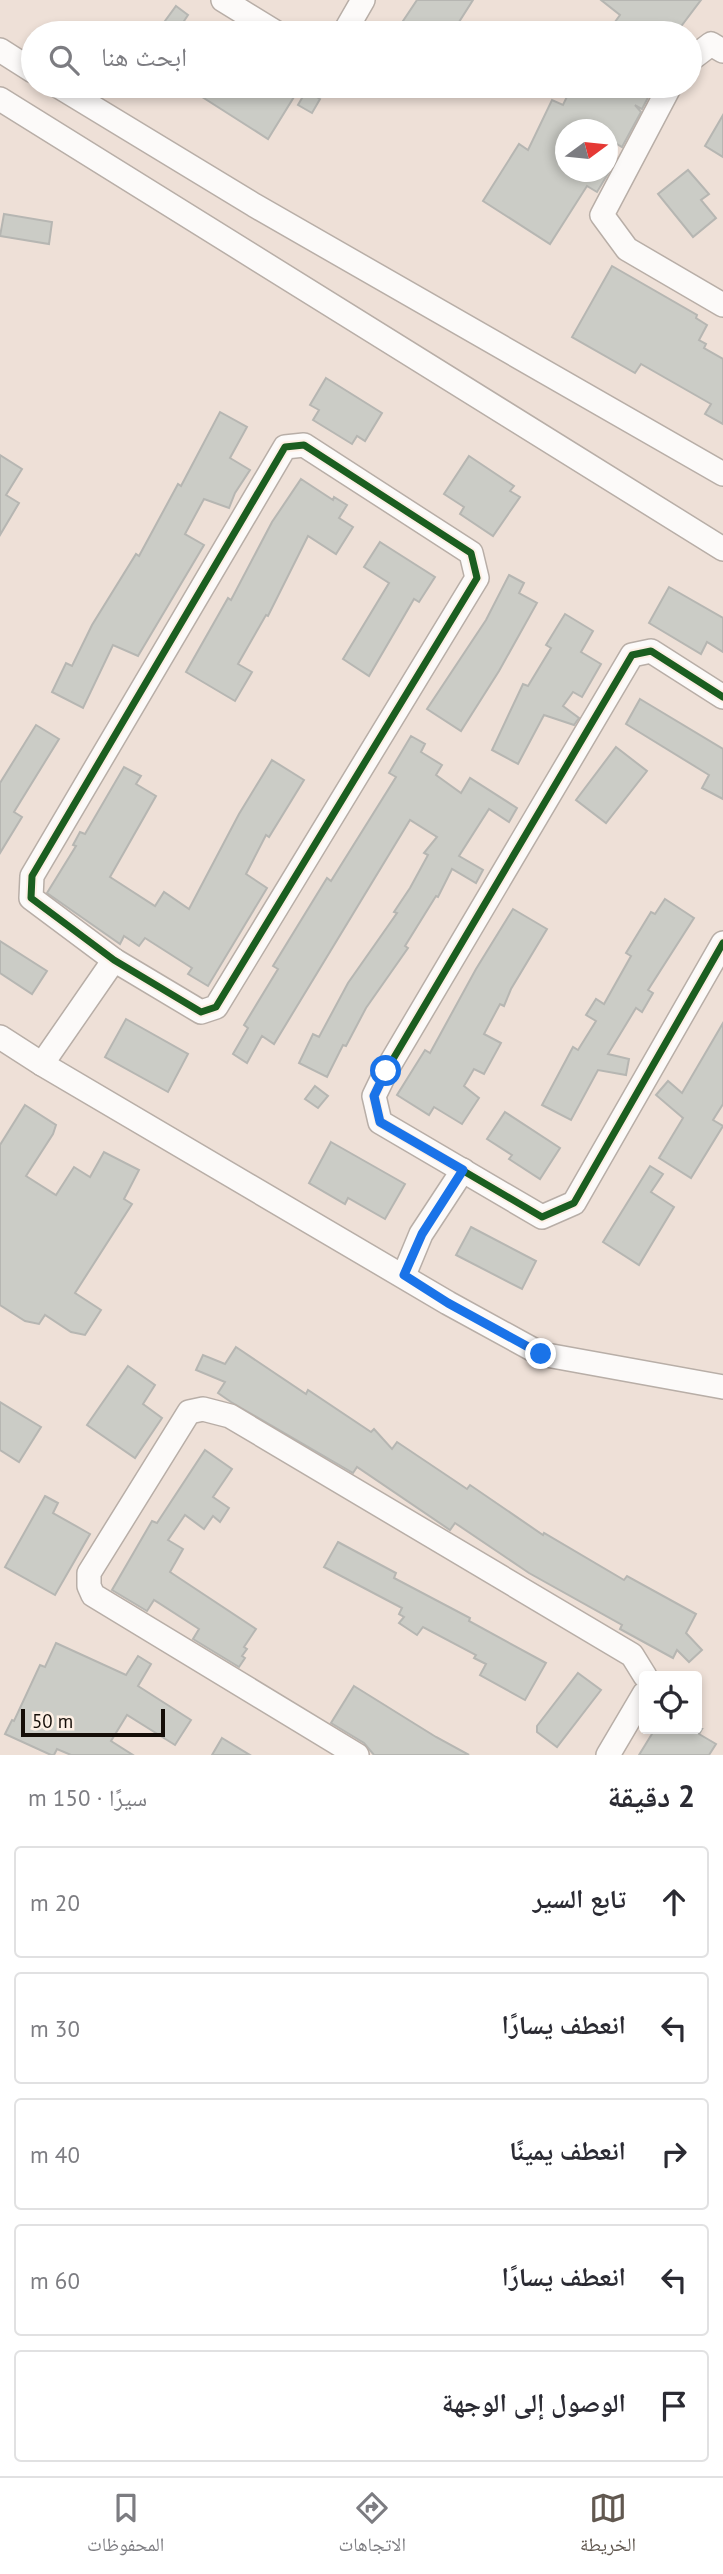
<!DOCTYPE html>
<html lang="ar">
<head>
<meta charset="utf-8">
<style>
	:root { --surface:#fff; --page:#f7f7f7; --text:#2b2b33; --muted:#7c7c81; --line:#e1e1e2; --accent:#615850 }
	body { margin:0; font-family:"PT Sans","Noto Naskh Arabic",sans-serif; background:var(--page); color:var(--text); direction:rtl }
	.controls { position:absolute; right:21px; bottom:21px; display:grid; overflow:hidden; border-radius:7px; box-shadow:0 4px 10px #0003 }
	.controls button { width:63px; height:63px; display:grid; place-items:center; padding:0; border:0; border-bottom:2px solid var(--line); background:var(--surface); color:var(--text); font:35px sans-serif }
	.compass { position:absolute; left:555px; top:119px; width:63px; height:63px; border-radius:50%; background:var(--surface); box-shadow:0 4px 10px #0003; rotate:75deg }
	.scale { position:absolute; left:21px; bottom:18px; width:144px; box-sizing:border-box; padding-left:7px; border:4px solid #150e08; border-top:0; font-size:19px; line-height:24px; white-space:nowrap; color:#150e08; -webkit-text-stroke:5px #fdefe4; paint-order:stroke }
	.stop { position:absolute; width:21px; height:21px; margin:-16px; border:5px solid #1a73e8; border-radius:50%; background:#fff }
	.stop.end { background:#1a73e8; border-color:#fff; box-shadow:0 2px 7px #0008 }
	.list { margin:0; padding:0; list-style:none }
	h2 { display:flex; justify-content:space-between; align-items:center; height:91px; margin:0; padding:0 28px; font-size:30px }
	h2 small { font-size:23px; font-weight:400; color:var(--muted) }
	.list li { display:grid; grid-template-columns:46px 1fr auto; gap:21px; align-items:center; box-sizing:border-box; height:112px; margin:0 14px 14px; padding:0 14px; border:2px solid var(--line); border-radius:7px }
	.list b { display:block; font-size:26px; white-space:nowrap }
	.list em { font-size:23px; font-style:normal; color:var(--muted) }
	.icon { flex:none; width:38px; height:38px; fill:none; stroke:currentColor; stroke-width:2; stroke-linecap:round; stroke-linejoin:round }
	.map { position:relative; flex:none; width:723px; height:1755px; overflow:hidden; direction:ltr }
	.search { position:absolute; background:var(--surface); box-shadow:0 4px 10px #0003; left:21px; right:21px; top:21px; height:77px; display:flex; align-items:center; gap:18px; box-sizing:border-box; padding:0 24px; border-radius:38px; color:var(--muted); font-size:26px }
	.sheet { height:721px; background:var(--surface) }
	nav { display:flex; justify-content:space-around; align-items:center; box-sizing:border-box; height:98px; border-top:2px solid var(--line); background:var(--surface); font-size:19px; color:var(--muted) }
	nav a { display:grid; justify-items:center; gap:4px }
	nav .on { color:var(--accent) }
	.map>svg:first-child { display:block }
	.building { fill:#cbccc6; stroke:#b6b6b2; stroke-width:2 }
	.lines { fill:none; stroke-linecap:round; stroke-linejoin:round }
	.minor-casing { stroke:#b8aea7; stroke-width:26 }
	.minor { stroke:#fcfaf9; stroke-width:23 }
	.cycleway-casing { stroke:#fdefe4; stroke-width:11 }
	.cycleway { stroke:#1b5e20; stroke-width:7 }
	.route { stroke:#1a73e8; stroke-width:9 }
</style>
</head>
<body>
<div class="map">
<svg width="723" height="1755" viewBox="0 0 723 1755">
	<rect width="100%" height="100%" fill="#eee0d7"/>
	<!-- building -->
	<g class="building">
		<path d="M 417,0 L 473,0 L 452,33 L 395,33 Z"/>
		<path d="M 601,0 L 701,0 L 676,33 L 607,33 L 620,15 Z"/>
		<path d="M 176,6 L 188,15 L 178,30 L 165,21 Z"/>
		<path d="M 185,86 L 287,86 L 297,92 L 268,139 Z"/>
		<path d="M 572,86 L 654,86 L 642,109 L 635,105 L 641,112 L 622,147 L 607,138 L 607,130 L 565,130 L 565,172 L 609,172 L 597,192 L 587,186 L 550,244 L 483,201 L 519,144 L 528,150 L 552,100 L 563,105 Z"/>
		<path d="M 306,91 L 320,99 L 312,113 L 298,105 Z"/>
		<path d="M 723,115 L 723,157 L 705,146 Z"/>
		<path d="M 688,170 L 709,194 L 701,200 L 716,218 L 693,237 L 658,194 Z"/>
		<path d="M 4,214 L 52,222 L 49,244 L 0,236 Z"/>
		<path d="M 612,266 L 697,315 L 696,318 L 707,325 L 699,340 L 706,344 L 704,348 L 723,359 L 723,424 L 705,414 L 711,404 L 641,364 L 635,373 L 572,337 Z"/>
		<path d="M 326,378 L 382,413 L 365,441 L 357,436 L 352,444 L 313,420 L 319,410 L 310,405 Z"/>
		<path d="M 220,412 L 247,427 L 230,458 L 250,470 L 235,493 L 229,508 L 204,499 L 185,534 L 204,545 L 138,656 L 113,645 L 83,708 L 52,692 L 66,663 L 72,666 L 92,625 L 136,554 L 139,556 L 178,484 L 181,486 Z"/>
		<path d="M 0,455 L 22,469 L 6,495 L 19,503 L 0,535 Z"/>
		<path d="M 469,456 L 514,486 L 510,491 L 520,497 L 493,536 L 460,514 L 464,507 L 444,494 Z"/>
		<path d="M 301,479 L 333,500 L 334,497 L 347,505 L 339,518 L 353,527 L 336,554 L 308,536 L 268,616 L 266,615 L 238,664 L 252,672 L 235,701 L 186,672 L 228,598 L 231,600 L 272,522 Z"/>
		<path d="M 380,542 L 435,577 L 419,602 L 414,599 L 369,676 L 343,659 L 389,583 L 364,567 Z"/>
		<path d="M 509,575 L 524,583 L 519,593 L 537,603 L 499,671 L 461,731 L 427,709 L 486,620 Z"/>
		<path d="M 669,587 L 723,618 L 723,652 L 707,642 L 701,654 L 649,623 Z"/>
		<path d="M 565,614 L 593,631 L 581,652 L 601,664 L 582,697 L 573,692 L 563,706 L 579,718 L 574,725 L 544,715 L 518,764 L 492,750 L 523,684 L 528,686 L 551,648 L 546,645 Z"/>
		<path d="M 640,699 L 723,749 L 723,799 L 702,788 L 709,775 L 626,724 Z"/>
		<path d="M 36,725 L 59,739 L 14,812 L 22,817 L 0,853 L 0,783 Z"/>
		<path d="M 411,736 L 425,744 L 421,752 L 442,765 L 436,775 L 461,793 L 470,778 L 517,808 L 509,822 L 489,809 L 459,856 L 483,870 L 476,883 L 452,869 L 438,897 L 436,896 L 405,946 L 408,948 L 366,1008 L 346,1046 L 343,1045 L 327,1077 L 299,1063 L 313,1034 L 319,1037 L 348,983 L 397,913 L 394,912 L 410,888 L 428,855 L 424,853 L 437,837 L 410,820 L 274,1044 L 262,1036 L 247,1063 L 233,1054 L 248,1028 L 244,1025 L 278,969 L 273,966 L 327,878 L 331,881 L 396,777 L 389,773 Z"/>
		<path d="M 616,747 L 647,771 L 606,823 L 576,800 Z"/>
		<path d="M 272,760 L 304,780 L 269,837 L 266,835 L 246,874 L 267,888 L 208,986 L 188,974 L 192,968 L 145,938 L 139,946 L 124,936 L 120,944 L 47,893 L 76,846 L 73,845 L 80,832 L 85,834 L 124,767 L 141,776 L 136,784 L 156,796 L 110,877 L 155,906 L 164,892 L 189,909 L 239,814 Z"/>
		<path d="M 665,899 L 694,918 L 648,990 L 653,993 L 642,1012 L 636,1008 L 608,1054 L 629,1059 L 626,1075 L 598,1070 L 571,1120 L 542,1105 L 573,1047 L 578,1050 L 596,1021 L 586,1015 L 596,999 L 604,1004 L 631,956 L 626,953 L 651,912 L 655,914 Z"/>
		<path d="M 513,909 L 547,929 L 511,989 L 504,1006 L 500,1004 L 484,1034 L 501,1043 L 484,1074 L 474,1069 L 464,1086 L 479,1098 L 462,1124 L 434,1107 L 429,1115 L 397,1095 L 425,1050 L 430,1053 L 476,969 Z"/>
		<path d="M 0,941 L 47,971 L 32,994 L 0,973 Z"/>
		<path d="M 126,1019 L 188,1054 L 168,1092 L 105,1057 Z"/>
		<path d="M 723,1023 L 723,1104 L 713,1120 L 723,1126 L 691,1178 L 659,1158 L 683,1118 L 656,1095 L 668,1081 L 682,1093 Z"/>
		<path d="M 315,1086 L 328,1096 L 318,1108 L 305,1099 Z"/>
		<path d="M 25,1105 L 56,1125 L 53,1134 L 26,1176 L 56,1195 L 74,1167 L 90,1177 L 104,1152 L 139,1170 L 124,1199 L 132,1204 L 75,1293 L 101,1310 L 85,1335 L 71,1332 L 45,1315 L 39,1324 L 25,1321 L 0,1305 L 0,1145 Z"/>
		<path d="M 505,1112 L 560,1148 L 540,1179 L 509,1159 L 512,1155 L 487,1139 Z"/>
		<path d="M 331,1142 L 405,1184 L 385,1219 L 348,1198 L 345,1204 L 309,1183 Z"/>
		<path d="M 650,1166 L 663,1174 L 651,1192 L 674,1207 L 639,1265 L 603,1242 Z"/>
		<path d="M 471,1227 L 536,1261 L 522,1289 L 456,1255 Z"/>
		<path d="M 236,1347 L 306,1394 L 308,1390 L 371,1432 L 374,1429 L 392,1449 L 397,1442 L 467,1489 L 470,1485 L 543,1535 L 544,1533 L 624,1580 L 627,1576 L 696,1614 L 686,1633 L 702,1650 L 689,1662 L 677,1650 L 673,1658 L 620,1629 L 622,1625 L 529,1573 L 455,1523 L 450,1530 L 357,1467 L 353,1473 L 231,1402 L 218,1393 L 225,1382 L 196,1370 L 203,1355 L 225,1364 Z"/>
		<path d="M 128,1366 L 155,1385 L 143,1404 L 162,1418 L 135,1458 L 87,1425 Z"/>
		<path d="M 0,1402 L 41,1427 L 19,1462 L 0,1450 Z"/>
		<path d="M 205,1450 L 232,1469 L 213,1497 L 229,1508 L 220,1522 L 213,1516 L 204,1529 L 185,1515 L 168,1540 L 183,1549 L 170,1572 L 256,1629 L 244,1647 L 247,1649 L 242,1656 L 245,1658 L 239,1667 L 193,1639 L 199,1629 L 154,1600 L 147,1611 L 112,1590 L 152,1521 L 157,1523 Z"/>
		<path d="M 45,1496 L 58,1503 L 53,1513 L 90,1534 L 55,1595 L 5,1567 Z"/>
		<path d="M 338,1542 L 396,1573 L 394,1578 L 470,1618 L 469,1621 L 546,1663 L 525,1700 L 480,1675 L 486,1664 L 474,1658 L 476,1655 L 423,1627 L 417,1635 L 399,1623 L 404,1617 L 399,1614 L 402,1608 L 324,1567 Z"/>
		<path d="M 56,1643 L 126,1675 L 138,1656 L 151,1664 L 138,1686 L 191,1720 L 175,1745 L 127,1715 L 111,1741 L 133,1755 L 71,1755 L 57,1749 L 54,1755 L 51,1755 L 5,1734 L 12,1720 L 14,1721 L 40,1665 L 45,1667 Z"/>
		<path d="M 578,1673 L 601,1690 L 557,1747 L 537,1732 L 537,1726 Z"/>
		<path d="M 354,1686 L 436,1737 L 469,1755 L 374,1755 L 364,1743 L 331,1723 Z"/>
		<path d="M 655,1729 L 702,1729 L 699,1734 L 716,1744 L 709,1755 L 639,1755 Z"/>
		<path d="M 222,1738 L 250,1755 L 212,1755 Z"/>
	</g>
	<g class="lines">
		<!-- minor casing -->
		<g class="minor-casing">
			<g id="minor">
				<path d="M 223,0 L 277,33"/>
				<path d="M 344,33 L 363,0"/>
				<path d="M 0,50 L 33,71"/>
				<path d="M 690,60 L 711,44 L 723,51"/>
				<path d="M 58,86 L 254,205 L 723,474"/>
				<path d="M 670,86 L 602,215 L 627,249 L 723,305"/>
				<path d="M 0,99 L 723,549"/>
				<path d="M 304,445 L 471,553 L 477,578 L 216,1007 L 201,1012 L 114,960 L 31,898 L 32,876 L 285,447 Z"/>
				<path d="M 723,697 L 651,651 L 632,655 L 386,1071 L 374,1096 L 380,1122 L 542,1217 L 574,1203 L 723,943"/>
				<path d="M 0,1037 L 42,1064 L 448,1303 L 541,1354 L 723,1387"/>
				<path d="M 42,1064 L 114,960"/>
				<path d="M 404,1275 L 421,1234 L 463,1170"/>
				<path d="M 357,1755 L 93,1595 L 89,1586 L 89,1573 L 189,1412 L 203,1409 L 230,1416 L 632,1655 L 645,1676"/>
				<path d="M 608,1755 L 644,1694"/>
			</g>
		</g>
		<!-- minor -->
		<use href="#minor" class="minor"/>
		<!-- cycleway casing -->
		<g class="cycleway-casing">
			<g id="cycleway">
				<path d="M 304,445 L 471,553 L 477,578 L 216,1007 L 201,1012 L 114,960 L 31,898 L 32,876 L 285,447 Z"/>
				<path d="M 723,697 L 651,651 L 632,655 L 386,1071 L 374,1096 L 380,1122 L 542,1217 L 574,1203 L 723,943"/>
			</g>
		</g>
		<!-- cycleway -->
		<use href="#cycleway" class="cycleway"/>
	</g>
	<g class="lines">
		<!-- route -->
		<path class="route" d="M 386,1071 L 374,1096 L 380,1122 L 463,1170 L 422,1234 L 404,1275 L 448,1303 L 541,1354"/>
	</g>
</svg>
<div class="controls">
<button><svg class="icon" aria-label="locate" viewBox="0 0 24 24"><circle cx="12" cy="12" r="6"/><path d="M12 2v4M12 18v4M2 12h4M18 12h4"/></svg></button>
</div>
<svg class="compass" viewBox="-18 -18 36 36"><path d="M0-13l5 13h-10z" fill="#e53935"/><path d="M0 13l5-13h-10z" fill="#7c7c81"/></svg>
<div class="scale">50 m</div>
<div class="stop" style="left:386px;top:1071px"></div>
<div class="stop end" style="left:541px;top:1354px"></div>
<div class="search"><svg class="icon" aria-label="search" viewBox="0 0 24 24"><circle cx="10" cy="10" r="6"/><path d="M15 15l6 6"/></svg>ابحث هنا</div>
</div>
<section class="sheet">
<h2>2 دقيقة<small>سيرًا · 150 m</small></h2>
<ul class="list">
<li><svg class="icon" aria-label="ahead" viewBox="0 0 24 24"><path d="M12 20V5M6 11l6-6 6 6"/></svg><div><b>تابع السير</b></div><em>20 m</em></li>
<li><svg class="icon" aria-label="left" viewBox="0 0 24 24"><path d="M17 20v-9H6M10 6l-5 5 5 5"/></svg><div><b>انعطف يسارًا</b></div><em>30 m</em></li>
<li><svg class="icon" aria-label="right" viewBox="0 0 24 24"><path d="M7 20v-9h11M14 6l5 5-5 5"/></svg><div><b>انعطف يمينًا</b></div><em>40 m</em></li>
<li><svg class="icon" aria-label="left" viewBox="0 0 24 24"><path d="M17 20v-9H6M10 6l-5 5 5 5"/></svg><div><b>انعطف يسارًا</b></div><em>60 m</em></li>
<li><svg class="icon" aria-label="arrive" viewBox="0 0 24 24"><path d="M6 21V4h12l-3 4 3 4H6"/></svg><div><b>الوصول إلى الوجهة</b></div></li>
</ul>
</section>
<nav>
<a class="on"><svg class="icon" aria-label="map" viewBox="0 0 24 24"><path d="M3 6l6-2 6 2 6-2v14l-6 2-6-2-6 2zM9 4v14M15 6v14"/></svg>الخريطة</a>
<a><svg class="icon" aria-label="directions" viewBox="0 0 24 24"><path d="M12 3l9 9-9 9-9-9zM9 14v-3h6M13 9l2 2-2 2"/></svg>الاتجاهات</a>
<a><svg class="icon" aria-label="saved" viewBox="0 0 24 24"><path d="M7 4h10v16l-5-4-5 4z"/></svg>المحفوظات</a>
</nav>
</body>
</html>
